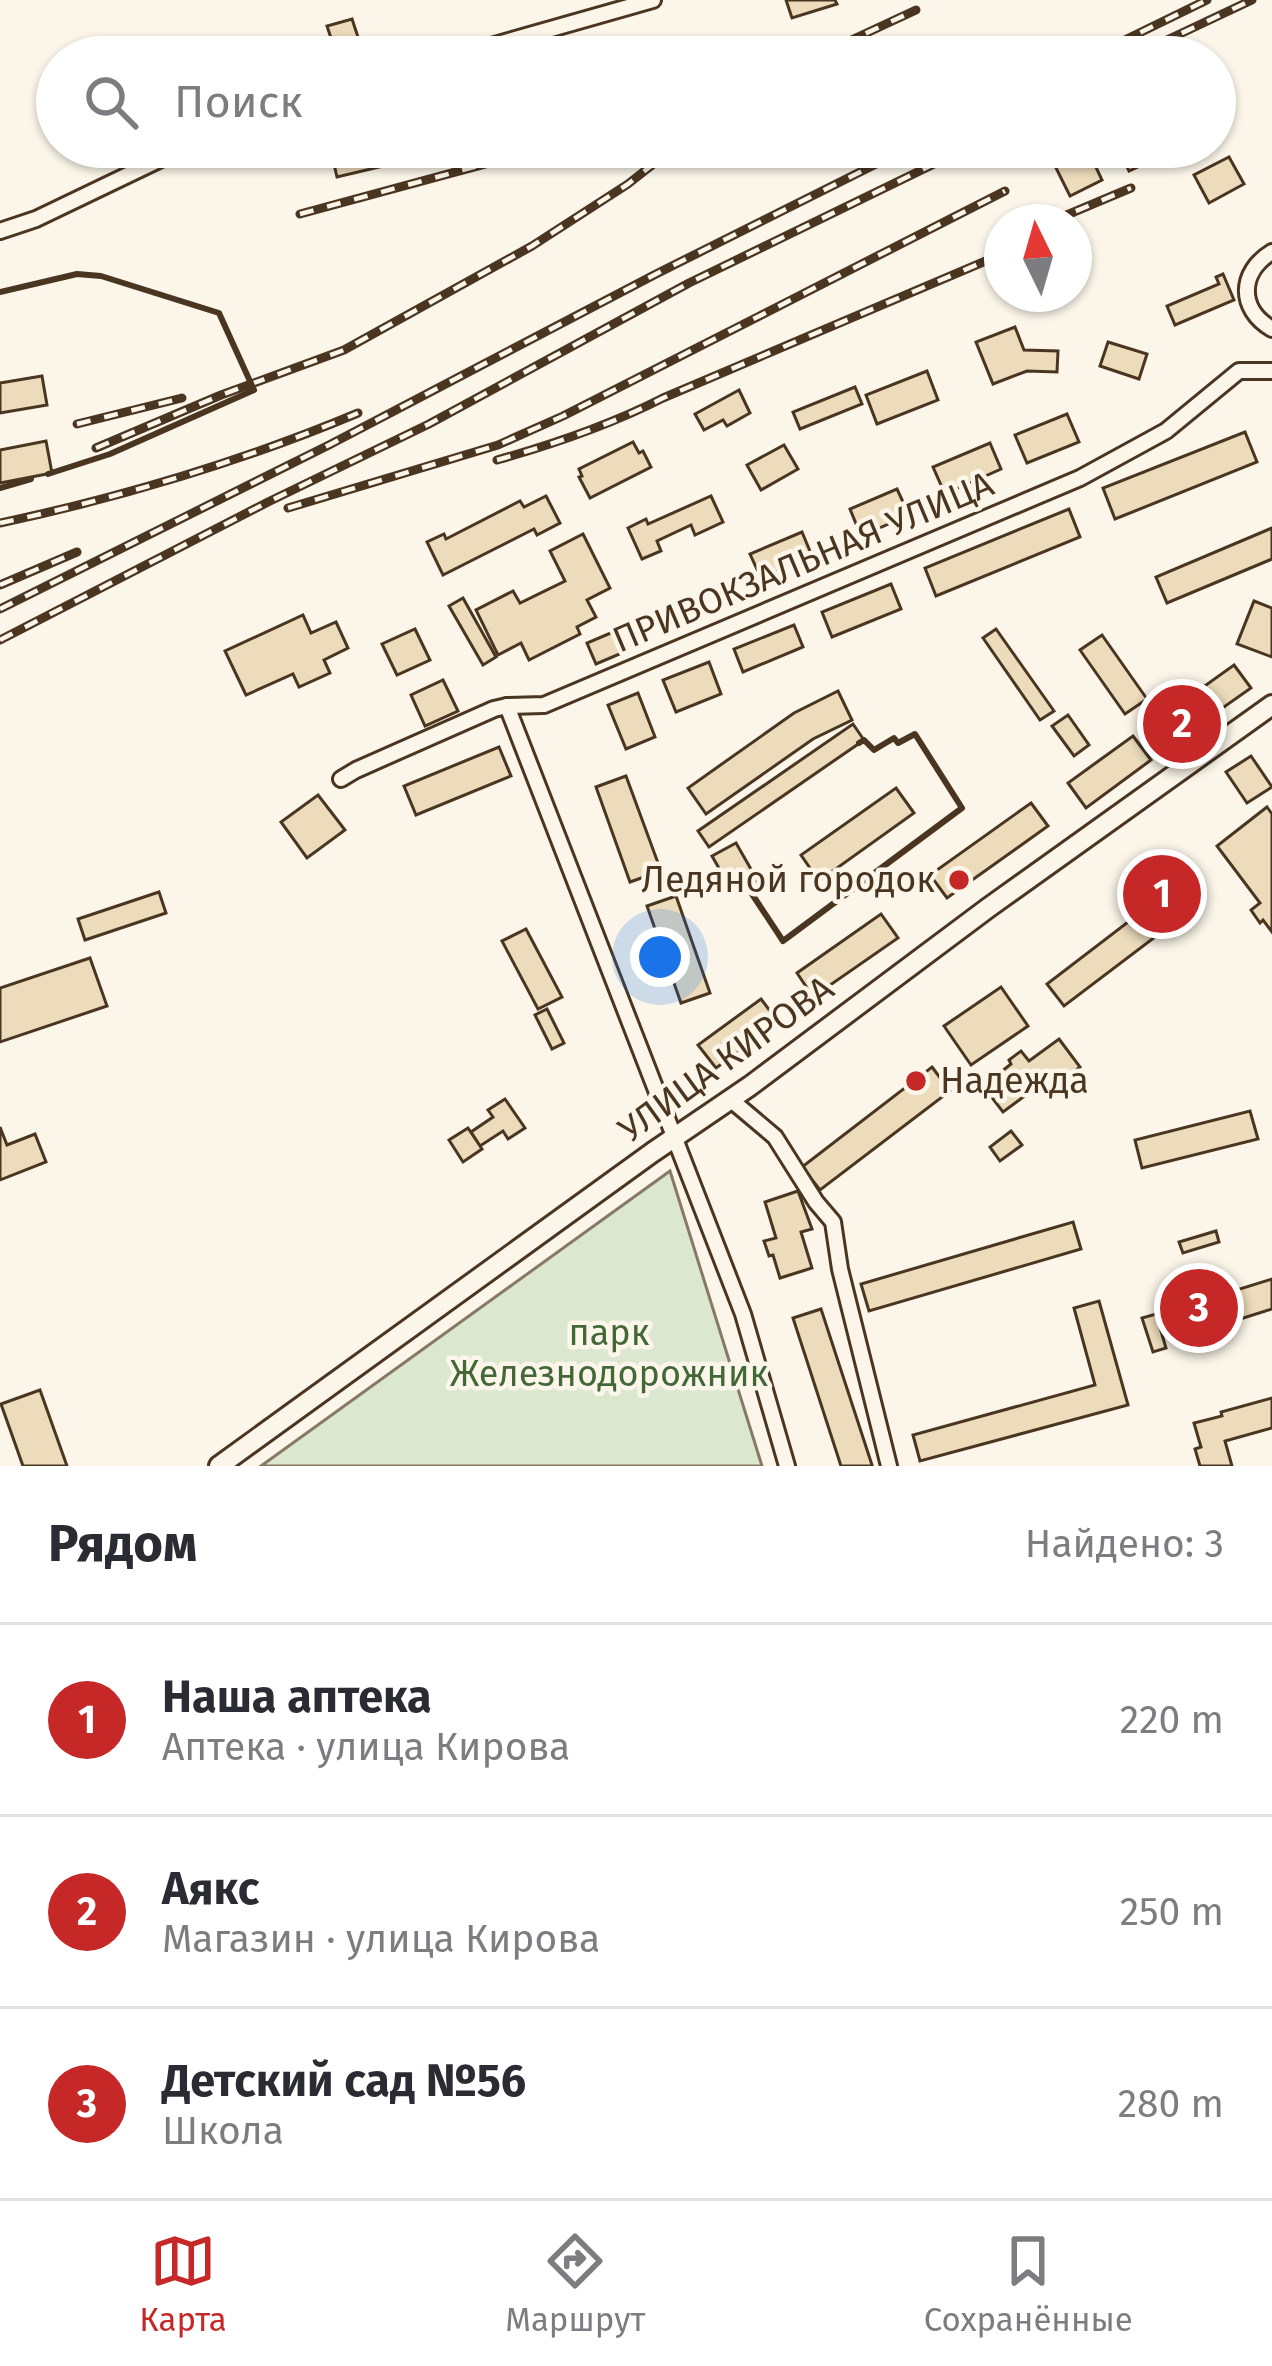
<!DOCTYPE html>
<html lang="ru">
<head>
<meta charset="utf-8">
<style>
	:root { --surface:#fff; --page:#f2f2f3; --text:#2b2b33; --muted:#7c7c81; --line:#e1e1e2; --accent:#c62828 }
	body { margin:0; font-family:"Fira Sans",sans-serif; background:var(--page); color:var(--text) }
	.compass { position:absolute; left:984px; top:204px; width:108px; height:108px; border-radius:50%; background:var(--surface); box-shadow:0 3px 9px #0004; rotate:355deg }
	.you { position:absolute; left:660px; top:957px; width:42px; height:42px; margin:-30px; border:9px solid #fff; border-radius:50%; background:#1a73e8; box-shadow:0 0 0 18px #1a73e833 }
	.badge { display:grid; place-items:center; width:78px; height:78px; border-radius:50%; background:var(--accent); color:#fff; font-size:39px; font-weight:700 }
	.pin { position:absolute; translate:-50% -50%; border:6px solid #fff; box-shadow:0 3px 12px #0006 }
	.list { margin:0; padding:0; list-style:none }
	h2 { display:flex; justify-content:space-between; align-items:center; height:156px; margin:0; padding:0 48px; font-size:51px }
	h2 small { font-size:39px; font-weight:400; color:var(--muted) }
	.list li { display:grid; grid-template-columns:78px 1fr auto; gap:36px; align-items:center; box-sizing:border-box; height:192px; padding:0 48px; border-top:3px solid var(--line) }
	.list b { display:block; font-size:45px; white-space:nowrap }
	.list p { margin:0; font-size:39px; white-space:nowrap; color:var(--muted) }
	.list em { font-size:39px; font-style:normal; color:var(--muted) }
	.icon { flex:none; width:66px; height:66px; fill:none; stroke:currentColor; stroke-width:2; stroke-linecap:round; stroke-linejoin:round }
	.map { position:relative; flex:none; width:1272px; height:1466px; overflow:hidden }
	.search { position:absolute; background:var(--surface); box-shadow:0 3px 9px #0004; left:36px; right:36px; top:36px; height:132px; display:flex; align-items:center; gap:30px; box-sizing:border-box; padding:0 42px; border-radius:66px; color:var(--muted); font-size:45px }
	.sheet { height:732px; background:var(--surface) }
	nav { display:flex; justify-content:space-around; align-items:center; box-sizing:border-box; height:168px; border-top:3px solid var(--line); background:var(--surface); font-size:33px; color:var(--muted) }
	nav a { display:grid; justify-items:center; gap:6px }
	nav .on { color:var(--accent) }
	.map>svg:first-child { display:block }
	.park { fill:#dce7d0; stroke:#887966; stroke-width:3 }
	.building { fill:#ecdcbc; stroke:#4a3520; stroke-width:3 }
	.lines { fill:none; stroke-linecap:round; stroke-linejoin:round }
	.minor-casing { stroke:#4a3520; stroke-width:20 }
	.secondary-casing { stroke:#4a3520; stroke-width:24 }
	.minor { stroke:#fbf6e9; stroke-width:14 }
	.secondary { stroke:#fbf6e9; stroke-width:18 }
	.rail-casing { stroke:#4a3520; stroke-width:9 }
	.rail { stroke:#fbf6e9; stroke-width:4.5; stroke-dasharray:14; stroke-linecap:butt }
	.wall { stroke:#4a3520; stroke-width:6 }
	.poi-dot { fill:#c62828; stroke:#fbf6e9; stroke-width:4.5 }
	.labels { text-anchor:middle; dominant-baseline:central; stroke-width:9; stroke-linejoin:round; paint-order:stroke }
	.street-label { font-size:36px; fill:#4a3520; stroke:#fbf6e9 }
	.poi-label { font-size:36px; fill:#4a3520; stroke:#fbf6e9; text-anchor:end }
	.park-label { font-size:36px; fill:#436837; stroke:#fbf6e9 }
</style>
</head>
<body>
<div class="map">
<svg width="1272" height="1466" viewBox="0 0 1272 1466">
	<rect width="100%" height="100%" fill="#fbf6e9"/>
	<!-- park -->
	<path class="park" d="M 670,1171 L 762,1466 L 261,1466 Z"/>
	<!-- building -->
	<g class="building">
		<path d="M 786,0 L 835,0 L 837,4 L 792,18 Z"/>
		<path d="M 352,19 L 358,37 L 333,44 L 327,26 Z"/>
		<path d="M 330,147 L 464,147 L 337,177 Z"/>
		<path d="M 1077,147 L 1080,147 L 1089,165 L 1094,163 L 1102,180 L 1070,196 L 1052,160 Z"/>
		<path d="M 1136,147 L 1163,147 L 1166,154 L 1129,171 L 1121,154 Z"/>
		<path d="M 1229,157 L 1244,184 L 1209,203 L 1194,175 Z"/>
		<path d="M 1223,274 L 1234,300 L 1175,325 L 1167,306 L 1219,284 L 1216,277 Z"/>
		<path d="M 1015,327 L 1024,350 L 1058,351 L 1057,372 L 1027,371 L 993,384 L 976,342 Z"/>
		<path d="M 1108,342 L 1147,354 L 1139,379 L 1100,366 Z"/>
		<path d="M 927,371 L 938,400 L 877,424 L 866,395 Z"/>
		<path d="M 42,376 L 47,405 L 0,413 L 0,383 Z"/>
		<path d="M 855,387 L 862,404 L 800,429 L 793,412 Z"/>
		<path d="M 739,390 L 750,413 L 727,426 L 723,420 L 704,430 L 695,414 Z"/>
		<path d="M 1067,414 L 1079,442 L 1027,463 L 1015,435 Z"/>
		<path d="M 1245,432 L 1257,462 L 1115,519 L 1103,488 Z"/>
		<path d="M 46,441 L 52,473 L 0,483 L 0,450 Z"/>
		<path d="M 633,442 L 639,453 L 643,451 L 651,467 L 590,498 L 579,477 L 582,476 L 579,469 Z"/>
		<path d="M 990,443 L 1001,469 L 945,494 L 933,467 Z"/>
		<path d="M 784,445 L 798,469 L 761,490 L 747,465 Z"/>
		<path d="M 897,489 L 909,515 L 861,536 L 850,509 Z"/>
		<path d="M 546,496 L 560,523 L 537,535 L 534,529 L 443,575 L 427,542 L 444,534 L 446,539 L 520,501 L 524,507 Z"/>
		<path d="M 711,496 L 723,522 L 695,535 L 691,525 L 657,541 L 661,551 L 642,559 L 628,528 L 646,519 L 648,524 Z"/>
		<path d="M 1069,509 L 1080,537 L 936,596 L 925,568 Z"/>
		<path d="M 1272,528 L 1272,559 L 1167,603 L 1156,577 Z"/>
		<path d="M 802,532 L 812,556 L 761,578 L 750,554 Z"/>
		<path d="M 583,534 L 610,588 L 587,600 L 596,617 L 577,627 L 580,634 L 529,660 L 521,643 L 498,655 L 476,610 L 513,591 L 520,603 L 565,581 L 550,551 Z"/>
		<path d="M 891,584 L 901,609 L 832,637 L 822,612 Z"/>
		<path d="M 463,598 L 496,657 L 483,665 L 449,606 Z"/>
		<path d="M 1254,601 L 1272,608 L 1272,657 L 1237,644 Z"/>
		<path d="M 303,615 L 311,633 L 336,622 L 348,648 L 324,660 L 330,673 L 299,687 L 293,674 L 246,695 L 225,651 Z"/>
		<path d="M 794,625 L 803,647 L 743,672 L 734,649 Z"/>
		<path d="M 415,629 L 430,660 L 397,675 L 382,644 Z"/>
		<path d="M 996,629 L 1054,711 L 1040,720 L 983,638 Z"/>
		<path d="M 613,632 L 622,653 L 596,664 L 587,643 Z"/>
		<path d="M 1102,635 L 1147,699 L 1125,714 L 1080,650 Z"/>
		<path d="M 709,662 L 721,694 L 676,712 L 663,680 Z"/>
		<path d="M 1234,665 L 1251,688 L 1187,733 L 1171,710 Z"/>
		<path d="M 443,680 L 458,711 L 425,726 L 411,695 Z"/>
		<path d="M 838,691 L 852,720 L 813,739 L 706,814 L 688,788 L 794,713 Z"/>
		<path d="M 638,693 L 655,737 L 626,749 L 608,705 Z"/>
		<path d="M 1068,715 L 1089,745 L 1074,756 L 1052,726 Z"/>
		<path d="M 853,724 L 864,740 L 709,847 L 698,831 Z"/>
		<path d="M 1133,736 L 1151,760 L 1086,808 L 1068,783 Z"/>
		<path d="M 499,747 L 511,776 L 416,815 L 404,786 Z"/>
		<path d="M 1251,756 L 1272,787 L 1247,803 L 1226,772 Z"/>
		<path d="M 626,776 L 661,871 L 630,882 L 596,787 Z"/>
		<path d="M 896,788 L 914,813 L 819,881 L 801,855 Z"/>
		<path d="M 318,795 L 345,830 L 307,858 L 281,822 Z"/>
		<path d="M 1031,803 L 1048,826 L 947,898 L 930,875 Z"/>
		<path d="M 1267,807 L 1272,814 L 1272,932 L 1263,920 L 1260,923 L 1251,910 L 1260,903 L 1217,846 Z"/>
		<path d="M 736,843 L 752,871 L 728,884 L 712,856 Z"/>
		<path d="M 1175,886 L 1192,909 L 1064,1006 L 1047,984 Z"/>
		<path d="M 159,892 L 166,913 L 85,940 L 78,919 Z"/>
		<path d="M 676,896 L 710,993 L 681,1003 L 647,906 Z"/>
		<path d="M 881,914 L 898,938 L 813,997 L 797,973 Z"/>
		<path d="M 526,929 L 562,997 L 538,1009 L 502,941 Z"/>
		<path d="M 90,958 L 107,1006 L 0,1042 L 0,988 Z"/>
		<path d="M 1001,987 L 1028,1026 L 971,1065 L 944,1026 Z"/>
		<path d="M 761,999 L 779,1023 L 716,1068 L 698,1045 Z"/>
		<path d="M 547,1009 L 564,1043 L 552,1049 L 535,1015 Z"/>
		<path d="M 1059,1039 L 1080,1067 L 1049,1092 L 1042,1083 L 1003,1112 L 983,1086 L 1011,1064 L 1009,1060 L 1021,1051 L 1029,1061 Z"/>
		<path d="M 932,1067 L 950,1091 L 820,1190 L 802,1167 Z"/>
		<path d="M 505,1099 L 525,1128 L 508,1139 L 503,1131 L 480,1146 L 471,1132 L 493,1117 L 488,1110 Z"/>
		<path d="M 1250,1111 L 1258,1139 L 1142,1168 L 1135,1140 Z"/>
		<path d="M 0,1127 L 7,1145 L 35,1134 L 46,1162 L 0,1180 Z"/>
		<path d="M 468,1128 L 482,1149 L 463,1162 L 449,1140 Z"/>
		<path d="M 1011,1131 L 1022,1145 L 1000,1161 L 990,1147 Z"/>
		<path d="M 798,1191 L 812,1229 L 801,1232 L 812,1268 L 780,1278 L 773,1255 L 769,1256 L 764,1241 L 776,1238 L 765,1202 Z"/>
		<path d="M 1073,1222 L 1081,1249 L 869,1311 L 861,1284 Z"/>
		<path d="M 1216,1231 L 1219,1242 L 1183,1253 L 1179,1242 Z"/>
		<path d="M 1272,1279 L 1272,1309 L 1177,1339 L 1169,1311 Z"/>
		<path d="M 1099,1301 L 1128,1405 L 920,1461 L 913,1435 L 1095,1385 L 1074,1308 Z"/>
		<path d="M 821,1309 L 872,1465 L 870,1466 L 841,1466 L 793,1318 Z"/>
		<path d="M 1156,1314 L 1166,1348 L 1153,1352 L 1142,1318 Z"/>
		<path d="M 40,1390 L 67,1466 L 23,1466 L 1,1404 Z"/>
		<path d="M 1272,1398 L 1272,1428 L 1225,1441 L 1232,1466 L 1200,1466 L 1195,1449 L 1201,1447 L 1194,1423 L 1222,1416 L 1221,1412 Z"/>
	</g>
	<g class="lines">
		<!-- minor casing -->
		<g class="minor-casing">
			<g id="minor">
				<path d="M 452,57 L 653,0"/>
				<path d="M 0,231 L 36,219 L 186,147"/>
				<path d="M 1272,252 C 1239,272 1238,309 1272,329"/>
				<path d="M 507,706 L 743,1314 L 787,1466"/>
				<path d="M 341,779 L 356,770 L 494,709 L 507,706 L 544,705 L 1080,478 L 1166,431 L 1239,371 L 1272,371"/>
				<path d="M 730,1099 L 775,1137 L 816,1202 L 833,1222 L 840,1269 L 889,1466"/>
			</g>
		</g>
		<!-- secondary casing -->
		<g class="secondary-casing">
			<path id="secondary" d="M 219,1466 L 653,1152 L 750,1086 L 988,908 L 1272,705"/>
		</g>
		<!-- minor -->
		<use href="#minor" class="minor"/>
		<!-- secondary -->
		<use href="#secondary" class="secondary"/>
		<!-- rail casing -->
		<g class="rail-casing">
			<g id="rail">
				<path d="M 815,57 L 916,10"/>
				<path d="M 1090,57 L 1207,0"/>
				<path d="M 1131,57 L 1252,0"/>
				<path d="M 300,214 L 548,147"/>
				<path d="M 1050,222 L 1131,188"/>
				<path d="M 77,424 L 182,398"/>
				<path d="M 96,448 L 221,395 L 344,350 L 532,246 L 628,184 L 675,147"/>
				<path d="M 497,460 C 554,444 610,425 663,398 L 1002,254"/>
				<path d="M 288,508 L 498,445 L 563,416 L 1005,191"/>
				<path d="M 0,523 C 119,498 246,460 358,413"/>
				<path d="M 0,585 L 77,552"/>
				<path d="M 0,609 L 329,445 L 656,274 L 910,147"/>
				<path d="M 0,640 L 268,502 L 429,424 L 689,283 L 969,147"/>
			</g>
		</g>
		<!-- rail -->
		<use href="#rail" class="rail"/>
		<!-- wall -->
		<g class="wall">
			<path d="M 0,292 L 77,274 L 101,276 L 219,313 L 254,390 L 110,454 L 48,474"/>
			<path d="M 0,488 L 31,479"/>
			<path d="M 752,871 L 763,888 L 752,894 L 783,941 L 962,808 L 915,734 L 898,743 L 894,738 L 874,750 L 864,740 L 859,743"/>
		</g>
	</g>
	<!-- markers -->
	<g class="poi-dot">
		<circle cx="959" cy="880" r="12"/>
		<circle cx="916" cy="1081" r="12"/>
	</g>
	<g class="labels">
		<!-- street labels -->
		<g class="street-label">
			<text transform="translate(803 562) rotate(-23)">ПРИВОКЗАЛЬНАЯ УЛИЦА</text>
			<text transform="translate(726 1059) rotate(-36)">УЛИЦА КИРОВА</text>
		</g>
		<!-- poi labels -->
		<g class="poi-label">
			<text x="935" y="880">Ледяной городок</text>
			<text x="940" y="1081" text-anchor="start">Надежда</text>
		</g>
		<!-- park labels -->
		<g class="park-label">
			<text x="609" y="1333">парк<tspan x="609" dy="41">Железнодорожник</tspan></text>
		</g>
	</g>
</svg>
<svg class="compass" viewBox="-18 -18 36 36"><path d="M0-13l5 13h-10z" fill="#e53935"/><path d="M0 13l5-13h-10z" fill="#7c7c81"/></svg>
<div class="you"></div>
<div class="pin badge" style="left:1162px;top:894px">1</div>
<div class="pin badge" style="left:1182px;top:724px">2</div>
<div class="pin badge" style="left:1199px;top:1308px">3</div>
<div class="search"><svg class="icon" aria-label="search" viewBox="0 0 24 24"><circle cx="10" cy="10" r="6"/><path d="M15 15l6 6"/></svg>Поиск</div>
</div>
<section class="sheet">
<h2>Рядом<small>Найдено: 3</small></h2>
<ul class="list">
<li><span class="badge">1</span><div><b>Наша аптека</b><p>Аптека · улица Кирова</p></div><em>220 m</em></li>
<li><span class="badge">2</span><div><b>Аякс</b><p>Магазин · улица Кирова</p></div><em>250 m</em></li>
<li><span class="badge">3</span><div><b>Детский сад №56</b><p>Школа</p></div><em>280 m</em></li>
</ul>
</section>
<nav>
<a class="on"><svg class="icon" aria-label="map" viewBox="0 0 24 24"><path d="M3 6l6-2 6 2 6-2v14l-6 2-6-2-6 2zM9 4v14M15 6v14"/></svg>Карта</a>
<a><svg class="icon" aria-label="directions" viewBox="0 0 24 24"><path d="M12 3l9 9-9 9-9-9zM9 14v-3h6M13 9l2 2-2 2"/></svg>Маршрут</a>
<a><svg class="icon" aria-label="saved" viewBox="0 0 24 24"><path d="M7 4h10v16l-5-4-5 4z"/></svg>Сохранённые</a>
</nav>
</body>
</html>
